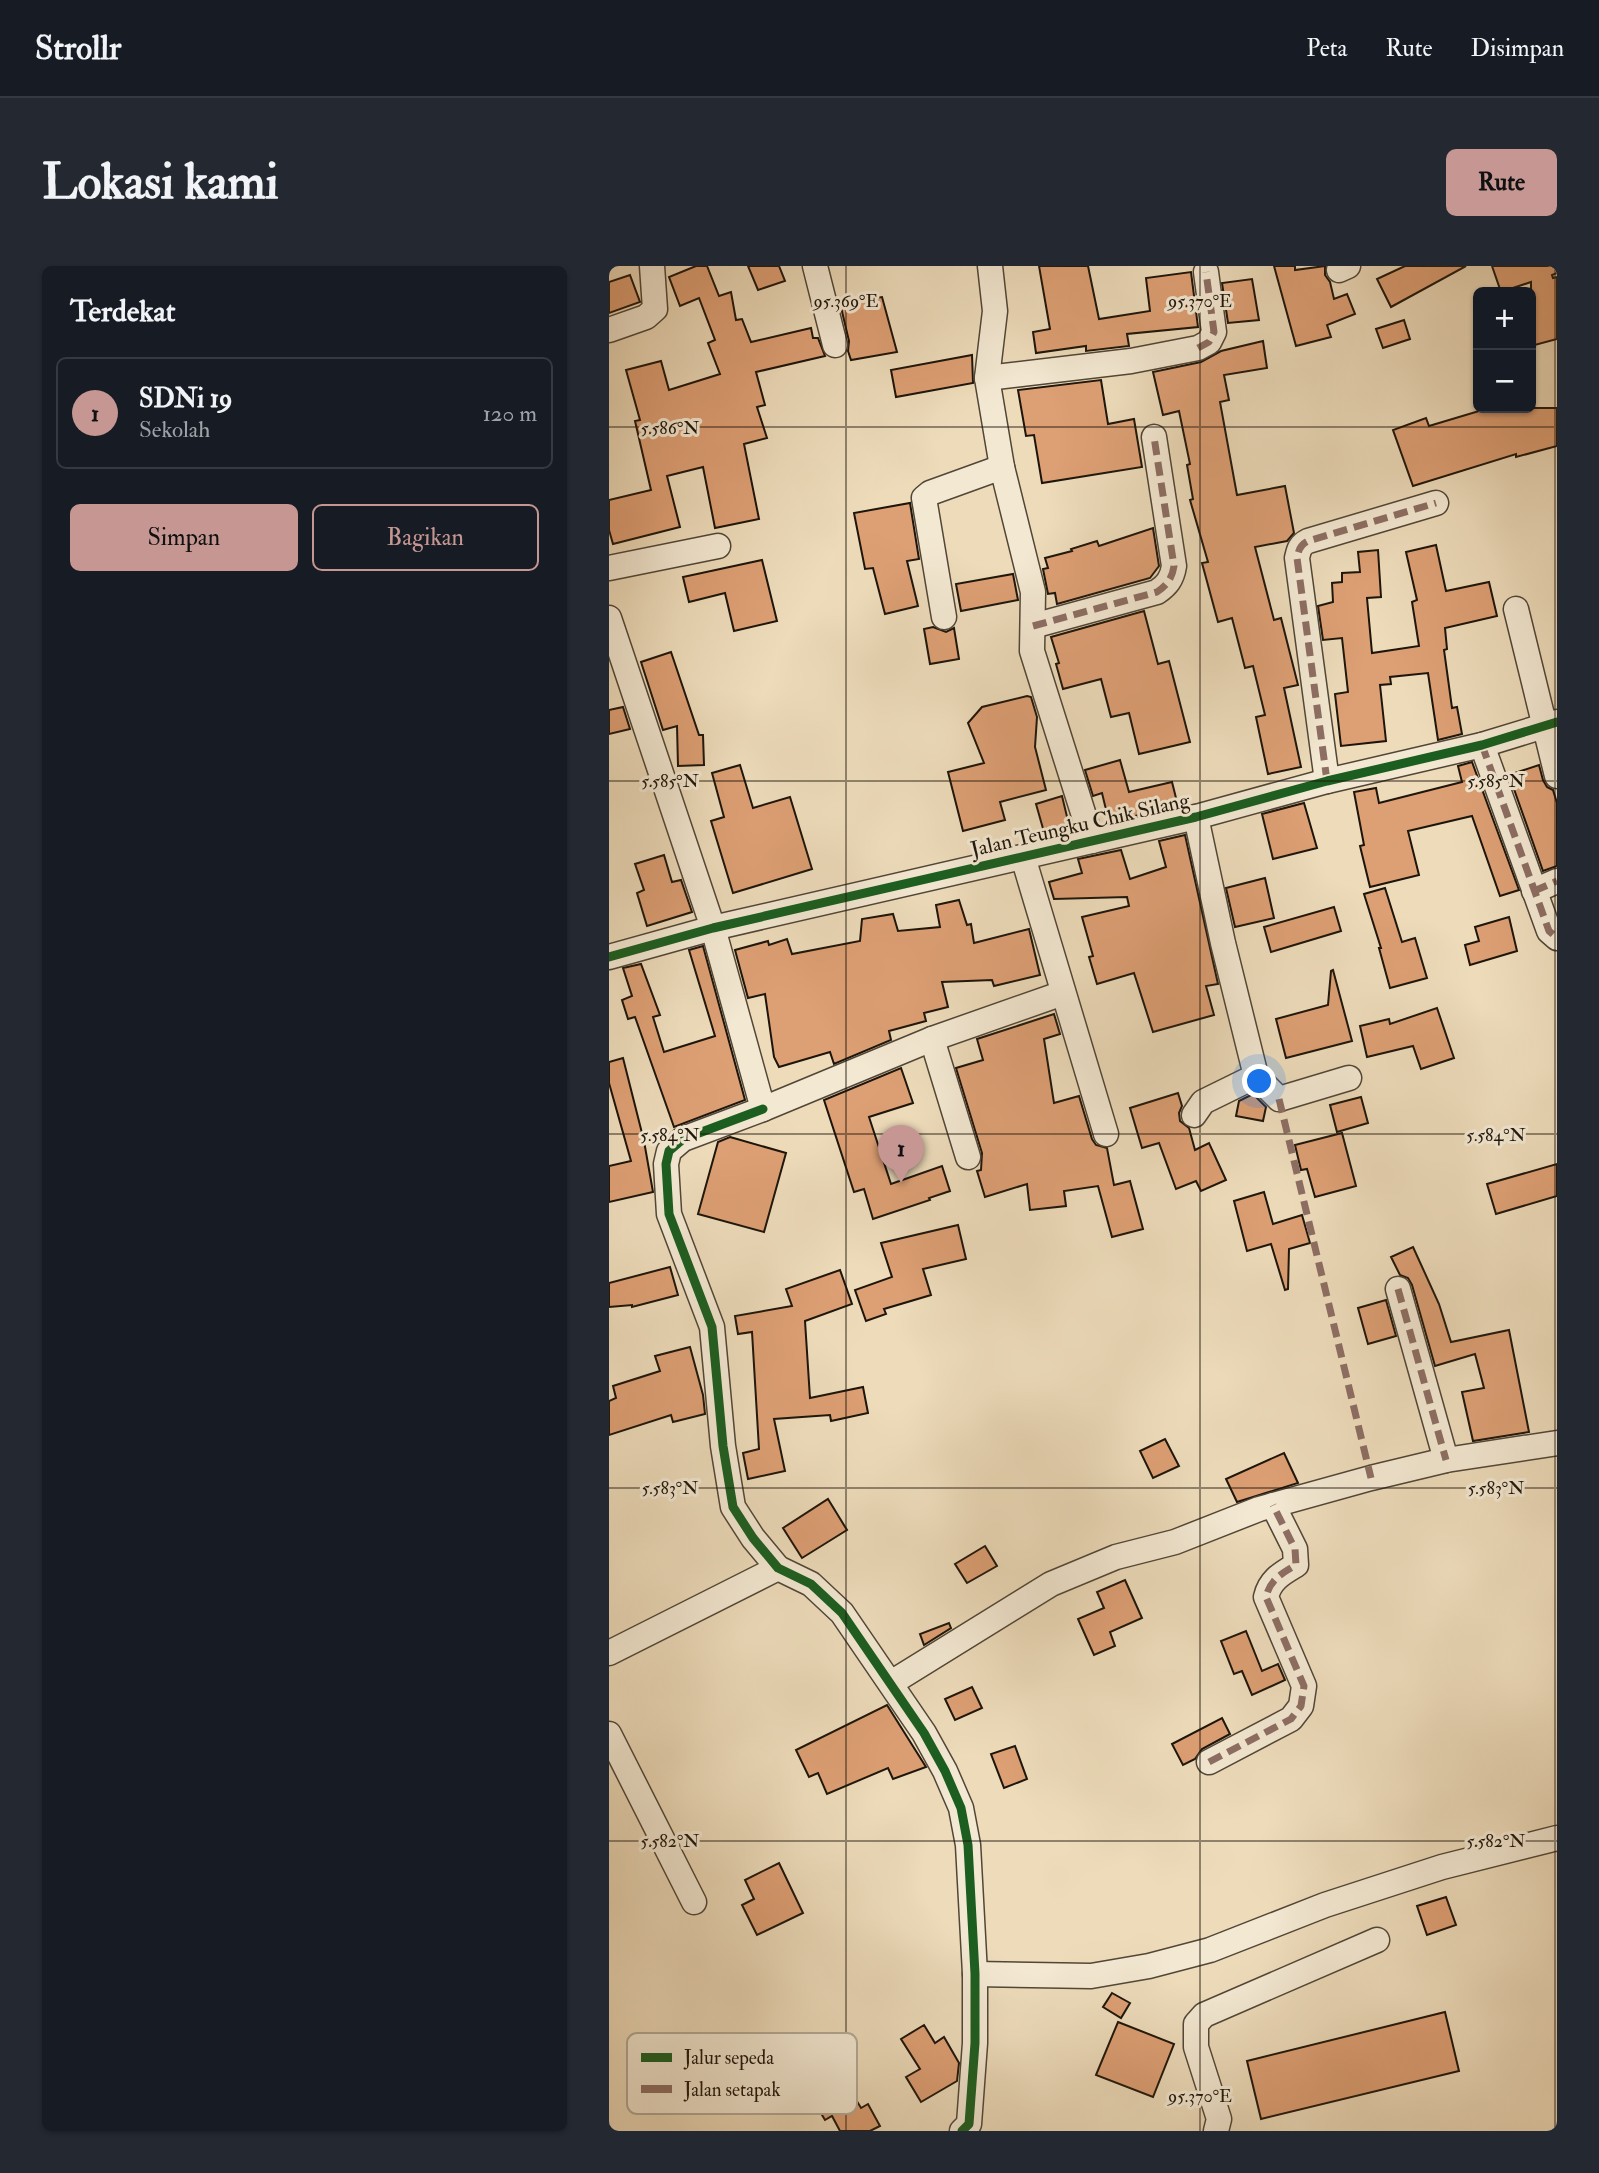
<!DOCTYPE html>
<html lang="id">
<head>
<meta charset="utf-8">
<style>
	:root { --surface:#171b24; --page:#242831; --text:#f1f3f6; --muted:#9ea1a6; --line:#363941; --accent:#c59692 }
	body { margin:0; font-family:"IM FELL Double Pica",serif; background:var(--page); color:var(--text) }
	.controls { position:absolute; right:21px; top:21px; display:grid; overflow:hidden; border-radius:10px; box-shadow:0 2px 5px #0004 }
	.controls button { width:63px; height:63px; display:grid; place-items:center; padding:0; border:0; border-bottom:2px solid var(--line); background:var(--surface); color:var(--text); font:35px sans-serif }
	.you { position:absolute; left:651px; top:816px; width:24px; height:24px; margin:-18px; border:5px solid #fff; border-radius:50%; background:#1a73e8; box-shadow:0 0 0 10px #1a73e833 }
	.badge { display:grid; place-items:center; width:46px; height:46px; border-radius:50%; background:var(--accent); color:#111; font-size:23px; font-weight:700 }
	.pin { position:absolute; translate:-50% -58px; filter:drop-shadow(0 2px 4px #0008) }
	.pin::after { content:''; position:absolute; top:37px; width:24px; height:21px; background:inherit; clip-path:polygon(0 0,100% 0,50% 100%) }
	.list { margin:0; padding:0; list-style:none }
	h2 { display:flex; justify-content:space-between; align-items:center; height:91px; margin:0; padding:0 28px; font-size:30px }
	h2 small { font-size:23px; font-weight:400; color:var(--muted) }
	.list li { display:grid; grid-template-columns:46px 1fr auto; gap:21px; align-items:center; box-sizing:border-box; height:112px; margin:0 14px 14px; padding:0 14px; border:2px solid var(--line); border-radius:10px }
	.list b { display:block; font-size:26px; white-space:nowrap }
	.list p { margin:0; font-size:23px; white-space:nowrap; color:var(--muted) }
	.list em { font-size:23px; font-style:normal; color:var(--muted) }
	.actions { display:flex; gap:14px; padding:21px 28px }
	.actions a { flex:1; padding:16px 0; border:2px solid var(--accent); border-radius:10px; text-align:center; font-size:24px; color:var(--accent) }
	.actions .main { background:var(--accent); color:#111 }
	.map { position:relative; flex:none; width:948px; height:1865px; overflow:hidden; border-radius:10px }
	header { display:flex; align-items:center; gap:42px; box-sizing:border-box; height:98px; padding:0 35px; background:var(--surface); border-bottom:2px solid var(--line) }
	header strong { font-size:33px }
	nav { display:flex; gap:38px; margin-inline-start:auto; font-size:24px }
	.intro { display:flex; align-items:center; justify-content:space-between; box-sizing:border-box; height:168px; padding:0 42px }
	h1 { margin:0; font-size:49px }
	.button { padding:18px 32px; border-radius:10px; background:var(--accent); color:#111; font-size:24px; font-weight:700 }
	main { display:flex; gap:42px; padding:0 42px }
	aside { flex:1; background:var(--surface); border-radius:10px; box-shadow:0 2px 5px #0004 }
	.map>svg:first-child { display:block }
	.building { fill:#dd9f74; stroke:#1d150b; stroke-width:2 }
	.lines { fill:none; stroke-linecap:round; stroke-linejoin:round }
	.minor-casing { stroke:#514637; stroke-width:27 }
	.minor { stroke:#f3e8d2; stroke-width:24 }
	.quiet { stroke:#8d6e63; stroke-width:7; stroke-dasharray:14 7; stroke-linecap:butt }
	.cycleway-casing { stroke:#f3e8d2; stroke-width:13 }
	.cycleway { stroke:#1b5e20; stroke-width:9 }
	.ticks { fill:none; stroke:#1d150b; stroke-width:2; stroke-opacity:0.45 }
	.labels { text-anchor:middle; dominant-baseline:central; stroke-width:6; stroke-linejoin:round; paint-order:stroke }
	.street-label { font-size:21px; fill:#1d150b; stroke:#f3e8d2 }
	.key { fill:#f3e8d2; stroke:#b3a996; stroke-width:2 }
	.key-label { font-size:19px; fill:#1d150b }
	.ticks-label { font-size:18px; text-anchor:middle; fill:#1d150b; stroke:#f3e8d2; stroke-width:6; stroke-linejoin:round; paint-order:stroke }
</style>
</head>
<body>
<header>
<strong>Strollr</strong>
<nav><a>Peta</a><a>Rute</a><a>Disimpan</a></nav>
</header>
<div class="intro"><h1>Lokasi kami</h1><a class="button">Rute</a></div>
<main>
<aside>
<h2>Terdekat<small></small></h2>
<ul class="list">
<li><span class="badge">1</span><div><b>SDNi 19</b><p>Sekolah</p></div><em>120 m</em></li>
</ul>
<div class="actions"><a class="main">Simpan</a><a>Bagikan</a></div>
</aside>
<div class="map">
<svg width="948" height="1865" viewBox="0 0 948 1865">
	<rect width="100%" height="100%" fill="#eddbba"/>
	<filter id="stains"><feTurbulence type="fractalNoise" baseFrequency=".00286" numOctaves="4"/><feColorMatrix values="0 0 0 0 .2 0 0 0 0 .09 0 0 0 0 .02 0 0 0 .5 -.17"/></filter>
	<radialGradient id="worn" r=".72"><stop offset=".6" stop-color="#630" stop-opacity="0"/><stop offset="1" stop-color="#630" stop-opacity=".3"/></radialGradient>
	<!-- building -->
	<g class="building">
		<path d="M 87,0 L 98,0 L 110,30 L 122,26 L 127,54 L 133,53 L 142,76 L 202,62 L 204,72 L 209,72 L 216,90 L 147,106 L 156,139 L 148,141 L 158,172 L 135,178 L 150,253 L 106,262 L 94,201 L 58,210 L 71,261 L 4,278 L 0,264 L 0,234 L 42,224 L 26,155 L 31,154 L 17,104 L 52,95 L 60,124 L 111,108 L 99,77 L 106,74 L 90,32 L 71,40 L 60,11 Z"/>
		<path d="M 139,0 L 170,0 L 176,15 L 149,24 Z"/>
		<path d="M 430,0 L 479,0 L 490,53 L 541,45 L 537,12 L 582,6 L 589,61 L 518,68 L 520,80 L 477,85 L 477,80 L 427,87 L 424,66 L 441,63 Z"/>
		<path d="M 665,0 L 686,0 L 686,4 L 716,0 L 716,9 L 721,16 L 725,33 L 738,28 L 746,48 L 718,59 L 722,71 L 687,80 Z"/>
		<path d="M 796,0 L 857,0 L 782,41 L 768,13 Z"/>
		<path d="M 883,0 L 948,0 L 948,7 L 943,9 L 944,12 L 948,11 L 948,73 L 922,80 L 922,16 L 892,26 Z"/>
		<path d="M 21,9 L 31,36 L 0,47 L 0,16 Z"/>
		<path d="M 643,13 L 650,54 L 619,57 L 613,17 Z"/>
		<path d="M 273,31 L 288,86 L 242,94 L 239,85 L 240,75 L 231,37 Z"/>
		<path d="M 795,54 L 801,73 L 774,82 L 767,63 Z"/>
		<path d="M 654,75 L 658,102 L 615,109 L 620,134 L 611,136 L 628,229 L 676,220 L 685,267 L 678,275 L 646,281 L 665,354 L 672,352 L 689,419 L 675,422 L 692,501 L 659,508 L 647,451 L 656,449 L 644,400 L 636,402 L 623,352 L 609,356 L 593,297 L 599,296 L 581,234 L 584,233 L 578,199 L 581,198 L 570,145 L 554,149 L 544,106 L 592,96 L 612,85 Z"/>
		<path d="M 363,89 L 364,117 L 287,131 L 282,104 Z"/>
		<path d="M 492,114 L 499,158 L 525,153 L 533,201 L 433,217 L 425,169 L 417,170 L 409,124 Z"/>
		<path d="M 880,142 L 948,142 L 948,180 L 907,191 L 907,188 L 804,220 L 784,164 L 817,152 L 820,160 Z"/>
		<path d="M 301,237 L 310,293 L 298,295 L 309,340 L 276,348 L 264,302 L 256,303 L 245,247 Z"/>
		<path d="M 544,262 L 550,300 L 541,312 L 448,338 L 446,327 L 439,328 L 434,303 L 439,302 L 436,292 L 463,285 L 462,283 L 488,275 L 490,280 Z"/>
		<path d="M 827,279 L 837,325 L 880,316 L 888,350 L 836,362 L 838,383 L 835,384 L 843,442 L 848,441 L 853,468 L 829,474 L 819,407 L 781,411 L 782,418 L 771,419 L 777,475 L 732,480 L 726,428 L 739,426 L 733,372 L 714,374 L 709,340 L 724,336 L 723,317 L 733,316 L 733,307 L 751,306 L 749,286 L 769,284 L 772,331 L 758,332 L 763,387 L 810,380 L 803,336 L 808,334 L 797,286 Z"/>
		<path d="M 153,294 L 168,355 L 125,365 L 116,327 L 80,336 L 74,311 Z"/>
		<path d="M 404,308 L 409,334 L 352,345 L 347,318 Z"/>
		<path d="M 535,345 L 549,398 L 560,395 L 581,476 L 530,488 L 520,447 L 502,451 L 492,413 L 454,423 L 447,398 L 450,397 L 442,371 Z"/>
		<path d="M 324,361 L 337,366 L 345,362 L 350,393 L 321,398 L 315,363 Z"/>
		<path d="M 62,386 L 90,469 L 94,469 L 95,499 L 69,500 L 68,460 L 54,464 L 32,396 Z"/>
		<path d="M 418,430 L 422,431 L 428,451 L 426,481 L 437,524 L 391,536 L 396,554 L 354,565 L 339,506 L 375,497 L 359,457 L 373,441 Z"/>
		<path d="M 14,441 L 21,463 L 0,468 L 0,444 Z"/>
		<path d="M 511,494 L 520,526 L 563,516 L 569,540 L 500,556 L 493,527 L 484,530 L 476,504 Z"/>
		<path d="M 863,496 L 910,624 L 891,630 L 863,550 L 799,565 L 810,609 L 761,621 L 751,580 L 755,579 L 745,526 L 767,522 L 770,537 L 853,516 L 849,500 Z"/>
		<path d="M 131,499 L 144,542 L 181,531 L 203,603 L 124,627 L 102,555 L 115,551 L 103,507 Z"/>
		<path d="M 930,499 L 934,514 L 938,521 L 944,524 L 948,537 L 948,600 L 934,605 L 900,509 Z"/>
		<path d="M 453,530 L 460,559 L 435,566 L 427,538 Z"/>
		<path d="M 695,537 L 708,582 L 664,593 L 653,548 Z"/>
		<path d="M 576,569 L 609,718 L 597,720 L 605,749 L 544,766 L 525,707 L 488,718 L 480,691 L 484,690 L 473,651 L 520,640 L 518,631 L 445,633 L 440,616 L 473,607 L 469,593 L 512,584 L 521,613 L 557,601 L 550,575 Z"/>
		<path d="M 55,589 L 63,616 L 72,614 L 83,646 L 38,660 L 28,627 L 35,624 L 26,598 Z"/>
		<path d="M 656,612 L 665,652 L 626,661 L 617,622 Z"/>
		<path d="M 776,622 L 793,676 L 806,672 L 818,712 L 781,722 L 770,682 L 772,682 L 755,628 Z"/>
		<path d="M 350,634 L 358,659 L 362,658 L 365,677 L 420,663 L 431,709 L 385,720 L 383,714 L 333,716 L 339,741 L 315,747 L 317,755 L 280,765 L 282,774 L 225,798 L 221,786 L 170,801 L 165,791 L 156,728 L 139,732 L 126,684 L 159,675 L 160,679 L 178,673 L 183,688 L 251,675 L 253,653 L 284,648 L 289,665 L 331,661 L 327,639 Z"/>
		<path d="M 725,641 L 732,665 L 662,686 L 655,661 Z"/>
		<path d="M 900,651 L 908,685 L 861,699 L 856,679 L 870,675 L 866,661 Z"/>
		<path d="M 94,680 L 136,834 L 65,861 L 26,751 L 19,753 L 13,734 L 23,730 L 14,702 L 32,698 L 51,749 L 44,751 L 55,786 L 106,770 L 80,684 Z"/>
		<path d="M 724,704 L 743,775 L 677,792 L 667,753 L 719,739 L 722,705 Z"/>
		<path d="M 828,742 L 845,792 L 812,803 L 804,780 L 758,791 L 751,760 L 780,753 L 781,758 Z"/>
		<path d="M 445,748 L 451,768 L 435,773 L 445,837 L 470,830 L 483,873 L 487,879 L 498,882 L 505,919 L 521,915 L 534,963 L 503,971 L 489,920 L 455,925 L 457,940 L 421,944 L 418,918 L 376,931 L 368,905 L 372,904 L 373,887 L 347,802 L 374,794 L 368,773 Z"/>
		<path d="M 14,792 L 35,875 L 44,926 L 0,936 L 0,900 L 22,895 L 0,817 L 0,796 Z"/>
		<path d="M 292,802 L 304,837 L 260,851 L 282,918 L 333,900 L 341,925 L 320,932 L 321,934 L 264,953 L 255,923 L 245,926 L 215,834 Z"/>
		<path d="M 569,827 L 573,840 L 570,847 L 571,855 L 580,862 L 586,884 L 600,877 L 617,914 L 592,925 L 587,915 L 567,923 L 550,877 L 533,882 L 521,842 Z"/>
		<path d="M 644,828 L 657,841 L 654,855 L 627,850 L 630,835 Z"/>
		<path d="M 752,831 L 759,857 L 728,866 L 721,839 Z"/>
		<path d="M 733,867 L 747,920 L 706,931 L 698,903 L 692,904 L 686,879 Z"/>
		<path d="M 121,871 L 177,887 L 155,966 L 89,948 L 109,876 Z"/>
		<path d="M 948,898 L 948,930 L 887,948 L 878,918 Z"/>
		<path d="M 655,926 L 664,958 L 693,949 L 701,977 L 680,983 L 679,1023 L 676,1024 L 662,978 L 638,985 L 625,935 Z"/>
		<path d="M 349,959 L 357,993 L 314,1003 L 322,1029 L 275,1043 L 277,1048 L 257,1055 L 246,1024 L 283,1011 L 272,977 Z"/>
		<path d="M 804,981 L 830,1038 L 842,1076 L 900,1064 L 920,1166 L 864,1175 L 853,1126 L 875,1122 L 866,1088 L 826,1100 L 803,1019 L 799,1012 L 791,1009 L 782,991 Z"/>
		<path d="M 61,1001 L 69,1029 L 23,1041 L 23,1039 L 0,1041 L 0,1017 Z"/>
		<path d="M 231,1004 L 243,1038 L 196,1055 L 201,1132 L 254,1121 L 259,1147 L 222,1155 L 221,1149 L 165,1153 L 176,1205 L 139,1213 L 134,1187 L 150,1183 L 143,1066 L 129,1068 L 126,1050 L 183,1040 L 177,1023 Z"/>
		<path d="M 777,1034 L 787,1070 L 759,1078 L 749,1042 Z"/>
		<path d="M 81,1081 L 94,1129 L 96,1148 L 64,1156 L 62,1149 L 0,1169 L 0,1135 L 7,1132 L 4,1120 L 51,1105 L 46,1090 Z"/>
		<path d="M 556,1173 L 570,1200 L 544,1212 L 531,1185 Z"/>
		<path d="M 675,1187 L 689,1217 L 628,1236 L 617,1213 Z"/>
		<path d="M 219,1233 L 238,1264 L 193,1292 L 174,1262 Z"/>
		<path d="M 376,1280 L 388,1300 L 358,1317 L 346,1298 Z"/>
		<path d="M 516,1314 L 533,1352 L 501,1366 L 506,1380 L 485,1389 L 469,1353 L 495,1342 L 488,1326 Z"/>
		<path d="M 340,1357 L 342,1362 L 315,1379 L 311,1368 Z"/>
		<path d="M 637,1365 L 653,1405 L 669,1398 L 676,1414 L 643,1429 L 633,1405 L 625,1408 L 612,1375 Z"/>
		<path d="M 363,1421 L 373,1442 L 346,1454 L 336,1433 Z"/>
		<path d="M 278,1439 L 317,1501 L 284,1513 L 279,1502 L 218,1528 L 209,1507 L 200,1511 L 187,1484 Z"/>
		<path d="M 613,1452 L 621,1468 L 593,1483 L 586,1493 L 574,1499 L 563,1478 Z"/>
		<path d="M 406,1480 L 418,1513 L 395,1522 L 382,1488 Z"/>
		<path d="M 170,1597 L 194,1647 L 148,1669 L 133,1639 L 145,1633 L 136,1614 Z"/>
		<path d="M 837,1631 L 847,1659 L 818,1669 L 808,1640 Z"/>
		<path d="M 503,1727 L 521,1737 L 512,1752 L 494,1741 Z"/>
		<path d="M 836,1746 L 850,1805 L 652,1853 L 638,1795 Z"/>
		<path d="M 509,1756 L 565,1778 L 544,1831 L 487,1809 Z"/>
		<path d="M 315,1759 L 326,1777 L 335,1771 L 350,1797 L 348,1815 L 312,1836 L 297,1811 L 311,1803 L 292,1773 Z"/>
		<path d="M 224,1795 L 252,1842 L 259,1838 L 271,1860 L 261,1865 L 231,1865 L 223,1850 L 216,1854 L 192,1814 Z"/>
	</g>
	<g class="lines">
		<!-- minor casing -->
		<g class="minor-casing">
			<g id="minor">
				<path d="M 206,0 L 226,79"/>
				<path d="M 381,0 L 386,45 L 378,112 L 393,201 L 424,326 L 423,385 L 483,575"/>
				<path d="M 730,4 L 739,0"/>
				<path d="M 0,64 L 37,51 L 46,43 L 43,0"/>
				<path d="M 378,112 L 522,95 L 589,82 L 600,76 L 605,66 L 597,6"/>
				<path d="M 0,302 L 109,280"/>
				<path d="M 907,343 L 948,510"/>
				<path d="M 335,351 L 315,232 L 321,227 L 393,201"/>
				<path d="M 0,352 L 104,662 L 154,843 L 323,773 L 454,727"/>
				<path d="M 424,360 L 548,326 C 558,319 563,313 565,300 L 545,171"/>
				<path d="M 873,479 L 940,665 L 948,672"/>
				<path d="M 718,515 L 688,292 C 690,283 691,279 699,275 L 827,237"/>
				<path d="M 414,591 L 497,868"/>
				<path d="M 925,625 L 948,615"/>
				<path d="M 0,691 L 104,662 L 587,551 L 718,515 L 873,479 L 948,456"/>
				<path d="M 323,773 L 359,891"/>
				<path d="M 647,810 L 670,833 L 740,812"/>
				<path d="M 154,843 L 74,873 L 60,885 L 57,898 L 60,948 L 103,1061 L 114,1180 L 124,1241 L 144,1272 L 169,1302 L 202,1318 L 233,1347 L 315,1467 L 336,1505 L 352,1542 L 359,1579 L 366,1708 L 366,1777 L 360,1858 L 353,1865"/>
				<path d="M 585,849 L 594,836 L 647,810 L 614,677 L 587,551"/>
				<path d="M 789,1023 L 837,1194"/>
				<path d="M 0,1387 L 169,1302"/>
				<path d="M 282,1417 L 442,1318 L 507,1291 L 566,1276 L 650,1243 L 762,1212 L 837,1194 L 948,1177"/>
				<path d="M 0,1468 L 85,1636"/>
				<path d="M 600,1496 L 682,1453 L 692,1440 L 695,1420 L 657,1331 C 661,1314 672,1308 687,1299 L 686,1283 L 664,1239"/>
				<path d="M 366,1708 L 482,1710 L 540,1700 L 601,1684 L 716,1639 L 833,1601 L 948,1572"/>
				<path d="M 607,1865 L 610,1853 L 587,1781 L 587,1758 L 595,1749 L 768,1674"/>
			</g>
		</g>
		<!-- minor -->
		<use href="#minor" class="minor"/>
		<!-- quiet -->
		<g class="quiet">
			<path d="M 589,82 L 600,76 L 605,66 L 597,6"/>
			<path d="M 424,360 L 548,326 C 558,319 563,313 565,300 L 545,171"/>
			<path d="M 873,479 L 940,665 L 948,672"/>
			<path d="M 718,515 L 688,292 C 690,283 691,279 699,275 L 827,237"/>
			<path d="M 925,625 L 948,615"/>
			<path d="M 670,833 L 762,1212"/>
			<path d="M 789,1023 L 837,1194"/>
			<path d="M 600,1496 L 682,1453 L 692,1440 L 695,1420 L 657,1331 C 661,1314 672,1308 687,1299 L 686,1283 L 664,1239"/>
		</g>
		<!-- cycleway casing -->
		<g class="cycleway-casing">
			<g id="cycleway">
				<path d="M 0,691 L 104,662 L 587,551 L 718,515 L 873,479 L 948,456"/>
				<path d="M 154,843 L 74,873 L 60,885 L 57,898 L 60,948 L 103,1061 L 114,1180 L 124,1241 L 144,1272 L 169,1302 L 202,1318 L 233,1347 L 315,1467 L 336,1505 L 352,1542 L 359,1579 L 366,1708 L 366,1777 L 360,1858 L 353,1865"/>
			</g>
		</g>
		<!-- cycleway -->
		<use href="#cycleway" class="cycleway"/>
	</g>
	<!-- ticks -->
	<path class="ticks" d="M 237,0 L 237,1865M 591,0 L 591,1865M 946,0 L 946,1865M 0,161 L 948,161M 0,515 L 948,515M 0,868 L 948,868M 0,1222 L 948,1222M 0,1575 L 948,1575"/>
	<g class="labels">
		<!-- street labels -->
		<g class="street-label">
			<text transform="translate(471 559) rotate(-13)">Jalan Teungku Chik Silang</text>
		</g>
	</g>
	<!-- legend -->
	<rect x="18" y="1767" width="230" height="81" rx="10" class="key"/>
	<rect x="32" y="1787" width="31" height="9" fill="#1b5e20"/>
	<rect x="32" y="1819" width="31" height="8" fill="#8d6e63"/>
	<g class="key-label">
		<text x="75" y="1798">Jalur sepeda</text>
		<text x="75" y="1830">Jalan setapak</text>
	</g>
	<g class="ticks-label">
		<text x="237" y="41">95.369°E</text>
		<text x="591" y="41">95.370°E</text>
		<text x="61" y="168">5.586°N</text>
		<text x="61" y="521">5.585°N</text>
		<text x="887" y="521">5.585°N</text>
		<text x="61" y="875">5.584°N</text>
		<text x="887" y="875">5.584°N</text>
		<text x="61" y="1228">5.583°N</text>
		<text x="887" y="1228">5.583°N</text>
		<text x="61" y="1581">5.582°N</text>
		<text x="887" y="1581">5.582°N</text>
		<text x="591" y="1836">95.370°E</text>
	</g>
	<rect width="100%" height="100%" filter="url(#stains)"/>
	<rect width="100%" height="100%" fill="url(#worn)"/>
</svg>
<div class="controls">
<button>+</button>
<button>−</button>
</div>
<div class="you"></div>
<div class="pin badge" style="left:292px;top:917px">1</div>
</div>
</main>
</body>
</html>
